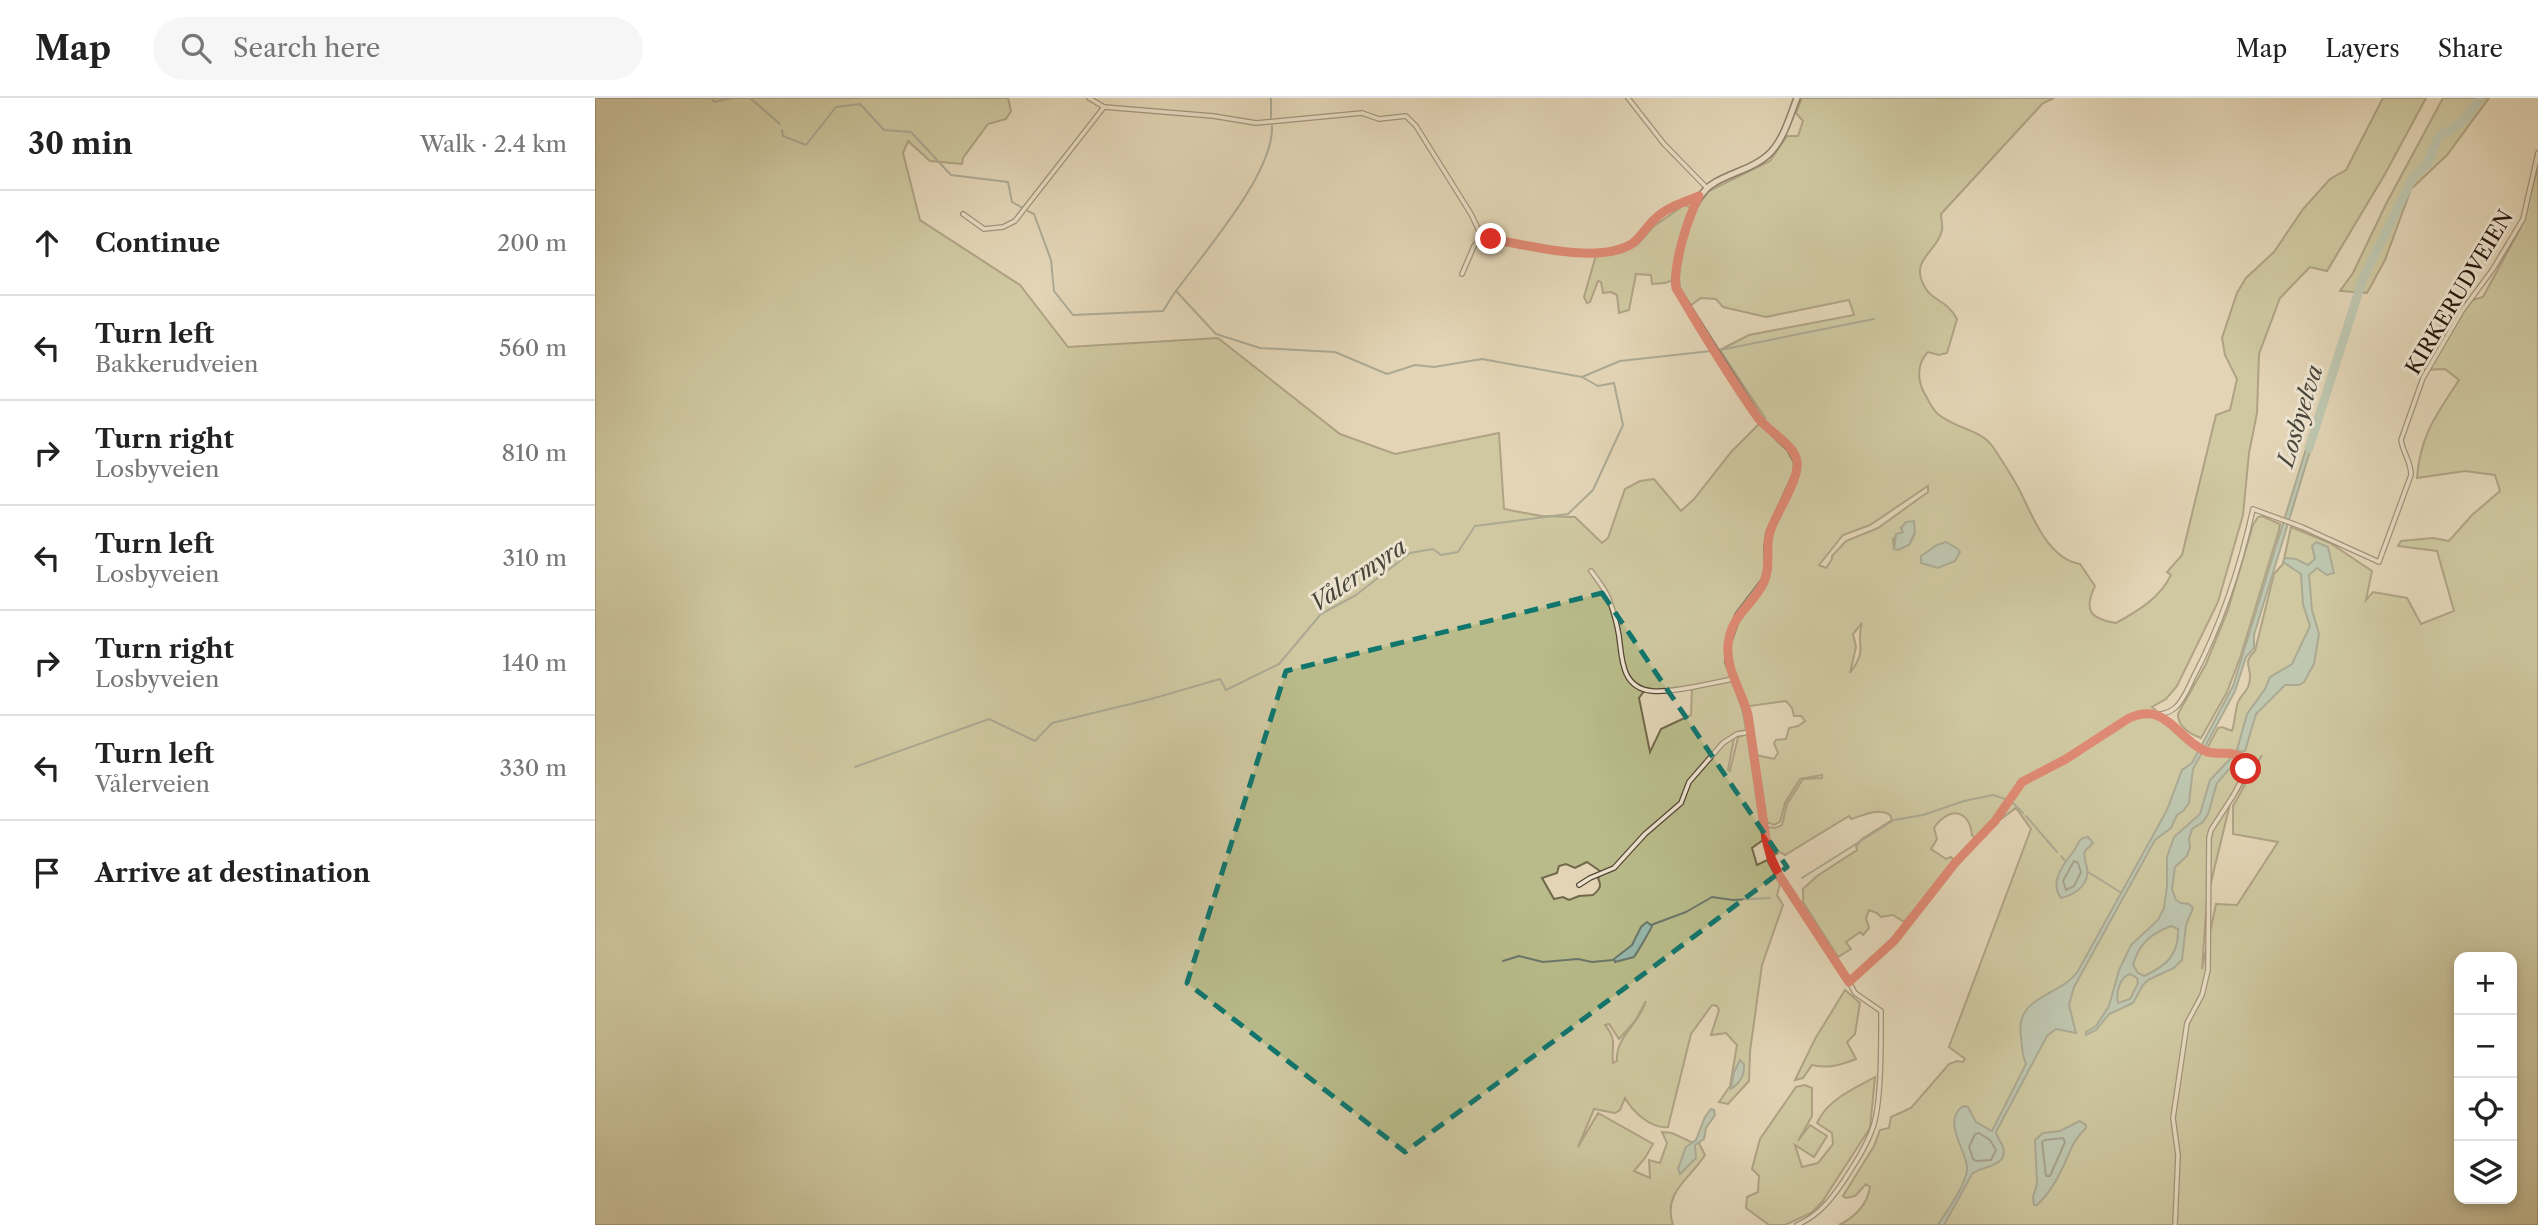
<!DOCTYPE html>
<html lang="en">
<head>
<meta charset="utf-8">
<style>
	:root { --surface:#fff; --page:#f6f6f6; --text:#222; --muted:#767676; --line:#e0e0e0 }
	body { margin:0; font-family:"Libre Caslon Text",serif; background:var(--page); color:var(--text) }
	.controls { position:absolute; right:21px; bottom:21px; display:grid; overflow:hidden; border-radius:14px; box-shadow:0 4px 10px #0003 }
	.controls button { width:63px; height:63px; display:grid; place-items:center; padding:0; border:0; border-bottom:2px solid var(--line); background:var(--surface); color:var(--text); font:35px sans-serif }
	.stop { position:absolute; width:21px; height:21px; margin:-16px; border:5px solid #d93025; border-radius:50%; background:#fff }
	.stop.end { background:#d93025; border-color:#fff; box-shadow:0 2px 7px #0008 }
	.list { margin:0; padding:0; list-style:none }
	h2 { display:flex; justify-content:space-between; align-items:center; height:91px; margin:0; padding:0 28px; font-size:30px }
	h2 small { font-size:23px; font-weight:400; color:var(--muted) }
	.list li { display:grid; grid-template-columns:46px 1fr auto; gap:21px; align-items:center; box-sizing:border-box; height:105px; padding:0 28px; border-top:2px solid var(--line) }
	.list b { display:block; font-size:26px; white-space:nowrap }
	.list p { margin:0; font-size:23px; white-space:nowrap; color:var(--muted) }
	.list em { font-size:23px; font-style:normal; color:var(--muted) }
	.icon { flex:none; width:38px; height:38px; fill:none; stroke:currentColor; stroke-width:2; stroke-linecap:round; stroke-linejoin:round }
	.map { position:relative; flex:none; width:1943px; height:1127px; overflow:hidden }
	header { display:flex; align-items:center; gap:42px; box-sizing:border-box; height:98px; padding:0 35px; background:var(--surface); border-bottom:2px solid var(--line) }
	header strong { font-size:33px }
	nav { display:flex; gap:38px; margin-inline-start:auto; font-size:24px }
	.search { width:490px; height:63px; background:var(--page); display:flex; align-items:center; gap:18px; box-sizing:border-box; padding:0 24px; border-radius:38px; color:var(--muted); font-size:26px }
	main { display:flex }
	aside { flex:1; background:var(--surface) }
	.map>svg:first-child { display:block }
	.green { fill:#b9bb8a; stroke:#71684b; stroke-width:2; fill-rule:evenodd }
	.water { fill:#95b8ab; stroke:#6a776b; stroke-width:2; fill-rule:evenodd }
	.lines { fill:none; stroke-linecap:round; stroke-linejoin:round }
	.shore { stroke:#5f675c; stroke-width:2 }
	.stream { stroke:#6a776b; stroke-width:2 }
	.river { stroke:#95b8ab; stroke-width:9 }
	.minor-casing { stroke:#574636; stroke-width:6 }
	.secondary-casing { stroke:#29160c; stroke-width:8 }
	.minor { stroke:#ece3cf; stroke-width:3.5 }
	.secondary { stroke:#ece3cf; stroke-width:5 }
	.route { stroke:#d93025; stroke-width:9 }
	.marked { fill:none; stroke:#0f766e; stroke-width:5; stroke-dasharray:14 9; stroke-linejoin:round }
	.labels { text-anchor:middle; dominant-baseline:central; stroke-width:6; stroke-linejoin:round; paint-order:stroke }
	.street-label { font-size:21px; fill:#29160c; stroke:#ece3cf }
	.water-label { font-size:23px; font-style:italic; fill:#49473c; stroke:#ece3cf }
</style>
</head>
<body>
<header>
<strong>Map</strong>
<div class="search"><svg class="icon" aria-label="search" viewBox="0 0 24 24"><circle cx="10" cy="10" r="6"/><path d="M15 15l6 6"/></svg>Search here</div>
<nav><a>Map</a><a>Layers</a><a>Share</a></nav>
</header>
<main>
<aside>
<h2>30 min<small>Walk · 2.4 km</small></h2>
<ul class="list">
<li><svg class="icon" aria-label="ahead" viewBox="0 0 24 24"><path d="M12 20V5M6 11l6-6 6 6"/></svg><div><b>Continue</b></div><em>200 m</em></li>
<li><svg class="icon" aria-label="left" viewBox="0 0 24 24"><path d="M17 20v-9H6M10 6l-5 5 5 5"/></svg><div><b>Turn left</b><p>Bakkerudveien</p></div><em>560 m</em></li>
<li><svg class="icon" aria-label="right" viewBox="0 0 24 24"><path d="M7 20v-9h11M14 6l5 5-5 5"/></svg><div><b>Turn right</b><p>Losbyveien</p></div><em>810 m</em></li>
<li><svg class="icon" aria-label="left" viewBox="0 0 24 24"><path d="M17 20v-9H6M10 6l-5 5 5 5"/></svg><div><b>Turn left</b><p>Losbyveien</p></div><em>310 m</em></li>
<li><svg class="icon" aria-label="right" viewBox="0 0 24 24"><path d="M7 20v-9h11M14 6l5 5-5 5"/></svg><div><b>Turn right</b><p>Losbyveien</p></div><em>140 m</em></li>
<li><svg class="icon" aria-label="left" viewBox="0 0 24 24"><path d="M17 20v-9H6M10 6l-5 5 5 5"/></svg><div><b>Turn left</b><p>Vålerveien</p></div><em>330 m</em></li>
<li><svg class="icon" aria-label="arrive" viewBox="0 0 24 24"><path d="M6 21V4h12l-3 4 3 4H6"/></svg><div><b>Arrive at destination</b></div></li>
</ul>
</aside>
<div class="map">
<svg width="1943" height="1127" viewBox="0 0 1943 1127">
	<rect width="100%" height="100%" fill="#e2d4b5"/>
	<filter id="stains"><feTurbulence type="fractalNoise" baseFrequency=".00286" numOctaves="4"/><feColorMatrix values="0 0 0 0 .2 0 0 0 0 .09 0 0 0 0 .02 0 0 0 .5 -.17"/></filter>
	<radialGradient id="worn" r=".72"><stop offset=".6" stop-color="#630" stop-opacity="0"/><stop offset="1" stop-color="#630" stop-opacity=".3"/></radialGradient>
	<!-- green -->
	<g class="green">
		<path d="M 0,0 L 413,0 L 416,13 L 411,21 L 393,26 L 368,60 L 367,66 L 335,63 L 313,43 L 308,55 L 325,122 L 425,187 L 473,249 L 623,240 L 745,336 L 800,356 L 904,335 L 909,411 L 946,418 L 980,419 L 1007,445 L 1013,440 L 1030,391 L 1045,383 L 1059,381 L 1086,413 L 1099,401 L 1137,353 L 1170,320 L 1125,252 L 1154,237 L 1259,217 L 1254,202 L 1171,219 L 1128,209 L 1121,201 L 1106,200 L 1096,207 L 1085,191 L 1084,180 L 1070,185 L 1057,186 L 1056,177 L 1041,176 L 1034,212 L 1024,215 L 1022,197 L 1016,194 L 1008,195 L 1006,184 L 1003,183 L 995,204 L 992,205 L 989,199 L 1001,157 L 1021,154 L 1042,147 L 1058,129 L 1089,107 L 1100,111 L 1114,93 L 1175,63 L 1192,38 L 1203,38 L 1208,23 L 1201,15 L 1207,0 L 1459,0 L 1448,5 L 1346,116 C 1346,121 1348,128 1347,132 C 1343,154 1312,162 1331,191 C 1338,203 1352,202 1362,221 L 1352,255 L 1344,257 L 1333,254 C 1321,266 1322,284 1331,298 C 1334,304 1338,312 1343,316 C 1358,330 1384,330 1398,349 C 1408,364 1418,379 1426,395 C 1438,420 1454,461 1485,466 L 1500,488 C 1488,513 1496,521 1521,525 C 1543,513 1565,500 1576,477 L 1572,474 L 1587,457 L 1621,317 L 1635,312 L 1642,281 L 1630,257 L 1627,240 L 1642,195 L 1651,180 L 1679,154 L 1708,111 L 1735,81 L 1751,72 L 1788,0 L 1831,0 L 1790,76 L 1732,173 L 1715,169 L 1685,200 L 1664,256 L 1662,315 L 1654,355 L 1648,417 L 1623,504 L 1582,588 L 1571,601 L 1557,609 L 1609,656 L 1623,630 L 1627,629 L 1637,633 C 1640,624 1640,613 1643,604 C 1646,596 1655,593 1655,579 C 1655,566 1648,565 1660,553 L 1679,476 L 1688,466 L 1696,429 L 1735,445 L 1777,473 L 1771,502 L 1778,494 L 1812,500 L 1826,526 L 1859,513 L 1842,453 L 1803,448 L 1806,443 L 1838,440 L 1854,443 L 1877,417 L 1905,393 L 1900,377 L 1870,373 L 1822,380 C 1825,338 1841,317 1864,282 L 1850,271 L 1828,272 L 1853,209 L 1888,199 L 1926,129 L 1943,69 L 1943,1127 L 1244,1127 C 1260,1119 1272,1108 1275,1089 L 1271,1086 L 1260,1098 L 1251,1100 L 1248,1098 L 1279,1048 L 1285,1032 L 1294,1030 L 1296,1019 L 1316,1010 L 1354,966 L 1362,963 L 1368,964 L 1370,961 L 1354,949 L 1436,731 L 1421,710 L 1399,726 L 1396,724 L 1380,740 L 1377,737 C 1374,710 1353,709 1339,730 L 1342,741 L 1336,751 L 1351,761 L 1356,759 L 1358,761 L 1357,767 L 1309,824 L 1298,817 L 1286,819 L 1282,815 L 1274,812 L 1271,820 L 1274,830 L 1268,837 L 1265,834 L 1251,844 L 1256,851 L 1243,859 L 1208,804 L 1208,791 L 1222,778 L 1262,752 L 1261,748 L 1267,741 L 1297,722 L 1295,717 C 1283,709 1268,718 1256,721 L 1254,718 L 1190,757 L 1185,754 L 1177,758 L 1172,729 L 1180,730 L 1187,727 L 1192,706 L 1208,681 L 1227,680 L 1227,677 L 1205,681 L 1190,705 L 1185,724 L 1179,727 L 1172,724 L 1161,657 L 1179,661 L 1183,655 L 1179,645 L 1181,642 L 1191,641 L 1194,630 L 1203,628 L 1210,623 L 1206,618 L 1199,618 L 1197,610 L 1191,603 L 1147,609 L 1151,632 L 1140,635 L 1133,672 L 1135,673 L 1143,639 L 1152,636 L 1168,742 L 1157,750 L 1162,767 L 1172,762 L 1185,786 L 1182,797 L 1188,807 L 1167,867 L 1155,953 L 1154,983 L 1133,1006 L 1124,1004 L 1135,988 L 1142,947 L 1131,935 L 1116,937 L 1124,912 L 1122,908 L 1117,907 L 1096,936 L 1073,1029 C 1056,1031 1038,1014 1030,1000 L 1025,1012 L 1020,1015 L 999,1011 L 983,1049 L 1003,1015 L 1058,1046 L 1050,1060 L 1039,1073 L 1055,1080 L 1054,1062 L 1065,1065 L 1072,1045 L 1067,1034 L 1077,1035 L 1098,1045 L 1103,1043 L 1110,1057 C 1096,1080 1067,1094 1078,1127 L 0,1127 ZM 1333,388 L 1333,394 L 1283,430 L 1251,443 L 1237,458 L 1237,461 L 1231,470 L 1224,467 L 1248,437 L 1275,427 ZM 1306,430 L 1320,434 C 1316,447 1312,450 1299,451 L 1298,441 L 1308,434 ZM 1267,525 C 1260,549 1274,549 1255,575 L 1261,549 L 1258,536 ZM 1097,588 L 1096,617 L 1066,631 L 1055,654 L 1044,600 L 1050,592 L 1058,593 ZM 1667,657 L 1638,708 L 1638,736 L 1683,744 L 1642,807 L 1621,806 L 1607,871 L 1612,801 L 1635,706 ZM 992,764 L 1005,773 L 1006,777 L 1003,780 C 1007,788 1005,791 998,797 L 984,798 L 974,802 L 968,799 L 959,801 L 947,780 L 962,775 L 964,768 L 971,766 L 980,770 ZM 1864,859 L 1917,859 L 1917,1101 L 1864,1101 ZM 1051,903 C 1045,925 1020,939 1022,963 L 1018,965 C 1016,947 1023,943 1010,927 L 1014,926 L 1024,941 L 1040,923 Z"/>
		<path d="M 1848,0 L 1894,0 L 1852,57 L 1816,91 L 1790,162 L 1772,195 L 1745,193 L 1758,175 L 1791,106 Z"/>
		<path d="M 1667,418 L 1685,426 L 1684,432 L 1646,557 L 1632,594 L 1606,640 C 1595,636 1583,629 1583,616 L 1611,566 L 1633,512 L 1658,427 L 1663,419 Z"/>
		<path d="M 1250,892 L 1265,905 L 1260,936 L 1252,944 L 1261,961 C 1246,967 1233,971 1217,967 L 1208,980 L 1200,982 L 1220,941 Z"/>
		<path d="M 1280,979 L 1275,1030 L 1227,1104 L 1216,1115 L 1190,1127 L 1174,1127 L 1151,1110 L 1152,1099 L 1163,1094 L 1164,1078 L 1157,1071 L 1165,1041 L 1201,989 L 1210,987 L 1217,990 L 1217,1018 L 1203,1043 L 1215,1027 L 1232,1038 L 1219,1059 L 1200,1047 L 1207,1069 L 1223,1065 L 1238,1046 L 1237,1035 L 1222,1025 C 1233,1001 1259,991 1280,979 Z"/>
	</g>
	<!-- water -->
	<g class="water">
		<path d="M 1715,338 L 1719,340 L 1659,537 L 1659,550 L 1651,559 L 1640,593 L 1598,671 L 1594,705 L 1588,713 L 1582,717 L 1576,730 L 1560,742 L 1479,889 L 1474,907 L 1481,935 L 1461,931 L 1452,938 L 1401,1034 C 1402,1039 1406,1044 1408,1049 C 1414,1069 1386,1068 1377,1076 L 1349,1127 L 1343,1127 C 1351,1114 1374,1083 1372,1068 C 1370,1051 1347,1023 1368,1008 L 1373,1009 L 1381,1024 L 1397,1033 L 1431,966 C 1427,957 1427,949 1426,939 C 1419,897 1464,900 1483,873 L 1572,712 L 1587,672 L 1597,665 L 1638,588 Z"/>
		<path d="M 1319,423 L 1320,434 L 1314,447 L 1303,452 L 1299,451 L 1301,436 L 1308,434 L 1306,430 L 1311,424 Z"/>
		<path d="M 1351,444 L 1363,451 L 1365,454 L 1360,463 L 1343,470 L 1326,465 L 1326,458 L 1342,447 Z"/>
		<path d="M 1721,444 L 1733,449 L 1739,475 L 1732,477 L 1722,470 L 1714,477 L 1717,512 L 1724,536 L 1719,566 L 1709,584 L 1704,587 L 1690,587 L 1661,616 L 1650,653 L 1646,654 L 1642,652 L 1652,616 L 1670,591 L 1675,579 L 1697,566 L 1715,528 L 1708,506 L 1706,476 L 1688,464 L 1690,460 L 1701,461 L 1713,467 L 1720,461 L 1717,448 Z"/>
		<path d="M 1638,658 L 1643,661 L 1622,685 L 1613,716 L 1608,724 L 1597,731 L 1594,741 L 1595,749 L 1592,758 L 1580,769 L 1577,791 L 1581,802 L 1586,805 L 1594,806 L 1598,810 L 1591,827 L 1587,862 L 1579,870 L 1553,882 L 1548,887 L 1538,905 L 1514,916 L 1501,932 L 1491,937 L 1491,934 L 1501,928 L 1514,908 L 1524,872 L 1536,847 L 1563,822 L 1569,810 L 1572,789 L 1572,759 L 1579,739 L 1605,716 L 1615,682 ZM 1576,828 L 1583,831 C 1584,857 1571,868 1549,878 L 1543,875 L 1538,867 C 1544,845 1556,836 1576,828 ZM 1535,876 L 1542,880 L 1543,885 L 1535,901 L 1523,905 C 1521,896 1524,879 1535,876 Z"/>
		<path d="M 1493,739 L 1498,745 C 1497,746 1491,752 1490,753 C 1488,758 1491,765 1492,770 C 1495,786 1480,797 1466,800 C 1454,785 1468,767 1478,754 C 1484,747 1482,740 1493,739 Z"/>
		<path d="M 1052,824 L 1057,828 C 1056,831 1042,855 1039,859 L 1020,864 L 1019,861 L 1037,847 L 1046,829 Z"/>
		<path d="M 1145,962 L 1149,966 C 1150,977 1145,985 1136,991 L 1139,974 Z"/>
		<path d="M 1116,1011 L 1119,1012 L 1120,1017 L 1111,1030 L 1109,1041 L 1100,1047 L 1101,1060 L 1085,1076 L 1083,1071 L 1091,1049 L 1101,1042 L 1110,1019 Z"/>
		<path d="M 1485,1023 L 1491,1027 L 1491,1030 C 1478,1042 1475,1054 1468,1069 C 1462,1082 1453,1097 1442,1107 L 1439,1107 L 1438,1099 L 1442,1086 L 1440,1042 L 1448,1035 L 1465,1033 Z"/>
	</g>
	<g class="lines">
		<!-- shore -->
		<g class="shore">
			<path d="M 1479,763 L 1483,765 L 1486,774 L 1479,788 L 1471,792 L 1468,783 Z"/>
			<path d="M 1384,1035 L 1395,1042 L 1401,1052 L 1396,1062 L 1381,1063 L 1378,1061 L 1374,1049 L 1380,1036 Z"/>
			<path d="M 1468,1040 L 1470,1044 L 1455,1078 L 1451,1078 L 1447,1044 L 1450,1042 Z"/>
		</g>
		<!-- stream -->
		<g class="stream">
			<path d="M 116,0 L 119,4 L 137,0"/>
			<path d="M 155,0 L 185,26"/>
			<path d="M 676,0 L 676,20"/>
			<path d="M 677,28 C 679,75 610,153 581,193 L 621,236 L 665,250 L 740,254 L 792,276 L 820,267 L 839,269 L 887,261 L 987,279 L 1025,263 L 1116,253"/>
			<path d="M 187,32 L 188,38 L 211,47 L 241,9 L 265,6 L 289,32 L 316,34 L 356,77 L 413,84 L 417,104 L 426,109"/>
			<path d="M 433,113 L 439,116 L 456,162 L 459,193 L 478,217 L 568,213 L 580,194"/>
			<path d="M 1125,252 L 1279,221"/>
			<path d="M 260,669 L 394,621 L 440,643 L 457,625 L 556,601 L 625,581 L 631,592 L 684,566 L 726,516 L 761,497 L 815,455 L 838,451 L 846,457 L 863,454 L 880,428 L 973,416 L 998,392 L 1028,327 L 1019,285 L 1003,288 L 987,279"/>
			<path d="M 1431,718 L 1462,754"/>
			<path d="M 1466,758 L 1470,763"/>
			<path d="M 1493,774 L 1525,794"/>
			<path d="M 1207,780 L 1299,722 L 1328,717 L 1369,703 L 1398,697 L 1416,703 L 1428,715"/>
			<path d="M 1056,827 L 1091,814 L 1117,799 L 1138,802 L 1175,800"/>
			<path d="M 908,863 L 924,858 L 948,864 L 983,861 L 997,864 L 1018,862"/>
		</g>
		<!-- river -->
		<path class="river" d="M 1714,350 L 1767,183 L 1818,79 L 1832,66 L 1844,38 C 1863,29 1874,18 1885,0"/>
		<!-- minor casing -->
		<g class="minor-casing">
			<g id="minor">
				<path d="M 494,0 L 509,9 L 618,18 L 661,25 L 767,15 L 784,21 L 811,18 L 821,28 L 876,116 L 887,139 C 921,147 1003,163 1034,148 C 1046,142 1051,129 1060,120 C 1072,110 1090,104 1104,98"/>
				<path d="M 1033,0 L 1069,46 L 1112,90"/>
				<path d="M 368,116 L 389,131 L 408,129 L 420,123 L 509,9"/>
				<path d="M 867,176 L 879,148 L 887,139"/>
				<path d="M 996,473 C 1003,482 1010,491 1014,501 C 1018,512 1022,526 1024,538 C 1027,560 1026,590 1057,593 C 1078,595 1116,585 1138,581"/>
				<path d="M 1563,618 C 1580,628 1592,648 1612,654 C 1626,658 1642,649 1652,665 L 1651,674 L 1638,698 L 1616,732 L 1614,740 L 1613,872 L 1607,897 L 1592,925 L 1578,1020 L 1583,1057 L 1580,1127"/>
				<path d="M 984,787 L 995,780 L 1019,770 L 1050,736 L 1086,705 L 1094,684 L 1128,645 L 1142,636 L 1155,634"/>
				<path d="M 1202,1127 C 1224,1117 1235,1103 1248,1084 C 1259,1067 1270,1051 1277,1032 C 1287,1007 1286,942 1286,913 L 1260,895 L 1254,884 L 1299,843 L 1360,765 L 1400,723 L 1427,684 L 1471,661 L 1534,619 C 1550,614 1566,621 1580,610 C 1589,602 1594,588 1599,578 C 1627,525 1645,470 1658,411 L 1707,429 L 1784,464 L 1816,377 C 1816,363 1808,355 1806,342 L 1828,280 L 1867,213 L 1898,171 L 1928,121 L 1943,55"/>
			</g>
		</g>
		<!-- secondary casing -->
		<g class="secondary-casing">
			<path id="secondary" d="M 1202,0 C 1195,18 1189,40 1176,54 C 1161,70 1137,74 1119,85 C 1094,99 1083,156 1080,183 L 1081,189 L 1093,209 L 1164,321 L 1195,351 L 1202,364 L 1201,376 L 1174,435 L 1172,449 L 1173,470 L 1169,483 L 1143,517 L 1133,545 L 1133,564 L 1153,617 L 1171,741 L 1176,760 L 1184,777 L 1254,884"/>
		</g>
		<!-- minor -->
		<use href="#minor" class="minor"/>
		<!-- secondary -->
		<use href="#secondary" class="secondary"/>
	</g>
	<g class="lines">
		<!-- route -->
		<path class="route" d="M 896,141 C 934,147 1000,166 1035,147 C 1046,141 1051,128 1061,120 C 1072,109 1090,104 1104,98 C 1093,120 1078,165 1081,190 C 1107,234 1134,279 1163,320 C 1174,334 1199,346 1202,363 C 1205,380 1182,414 1176,431 C 1169,448 1177,467 1169,484 C 1158,508 1136,516 1133,547 C 1131,573 1147,593 1153,617 L 1171,741 L 1176,760 L 1184,777 L 1254,884 L 1299,843 L 1360,765 L 1400,723 L 1427,684 L 1471,661 L 1534,620 C 1543,616 1551,614 1561,617 C 1580,624 1591,645 1610,653 C 1624,659 1638,650 1651,663 L 1651,671"/>
	</g>
	<!-- marked area -->
	<path d="M0 0H1943V1127H0ZM 1007,495 L 1192,769 L 810,1054 L 592,885 L 691,573 Z" fill="#e2d4b5" fill-opacity=".55" fill-rule="evenodd"/>
	<path class="marked" d="M 1007,495 L 1192,769 L 810,1054 L 592,885 L 691,573 Z"/>
	<g class="labels">
		<!-- street labels -->
		<g class="street-label">
			<text transform="translate(1864 194) rotate(-59)">KIRKERUDVEIEN</text>
		</g>
		<!-- water labels -->
		<g class="water-label">
			<text transform="translate(1705 318) rotate(-73)">Losbyelva</text>
			<text transform="translate(763 477) rotate(-34)">Vålermyra</text>
		</g>
	</g>
	<rect width="100%" height="100%" filter="url(#stains)"/>
	<rect width="100%" height="100%" fill="url(#worn)"/>
</svg>
<div class="controls">
<button>+</button>
<button>−</button>
<button><svg class="icon" aria-label="locate" viewBox="0 0 24 24"><circle cx="12" cy="12" r="6"/><path d="M12 2v4M12 18v4M2 12h4M18 12h4"/></svg></button>
<button><svg class="icon" aria-label="layers" viewBox="0 0 24 24"><path d="M12 4l9 5-9 5-9-5zM3 14l9 5 9-5"/></svg></button>
</div>
<div class="stop" style="left:1651px;top:671px"></div>
<div class="stop end" style="left:896px;top:141px"></div>
</div>
</main>
</body>
</html>
